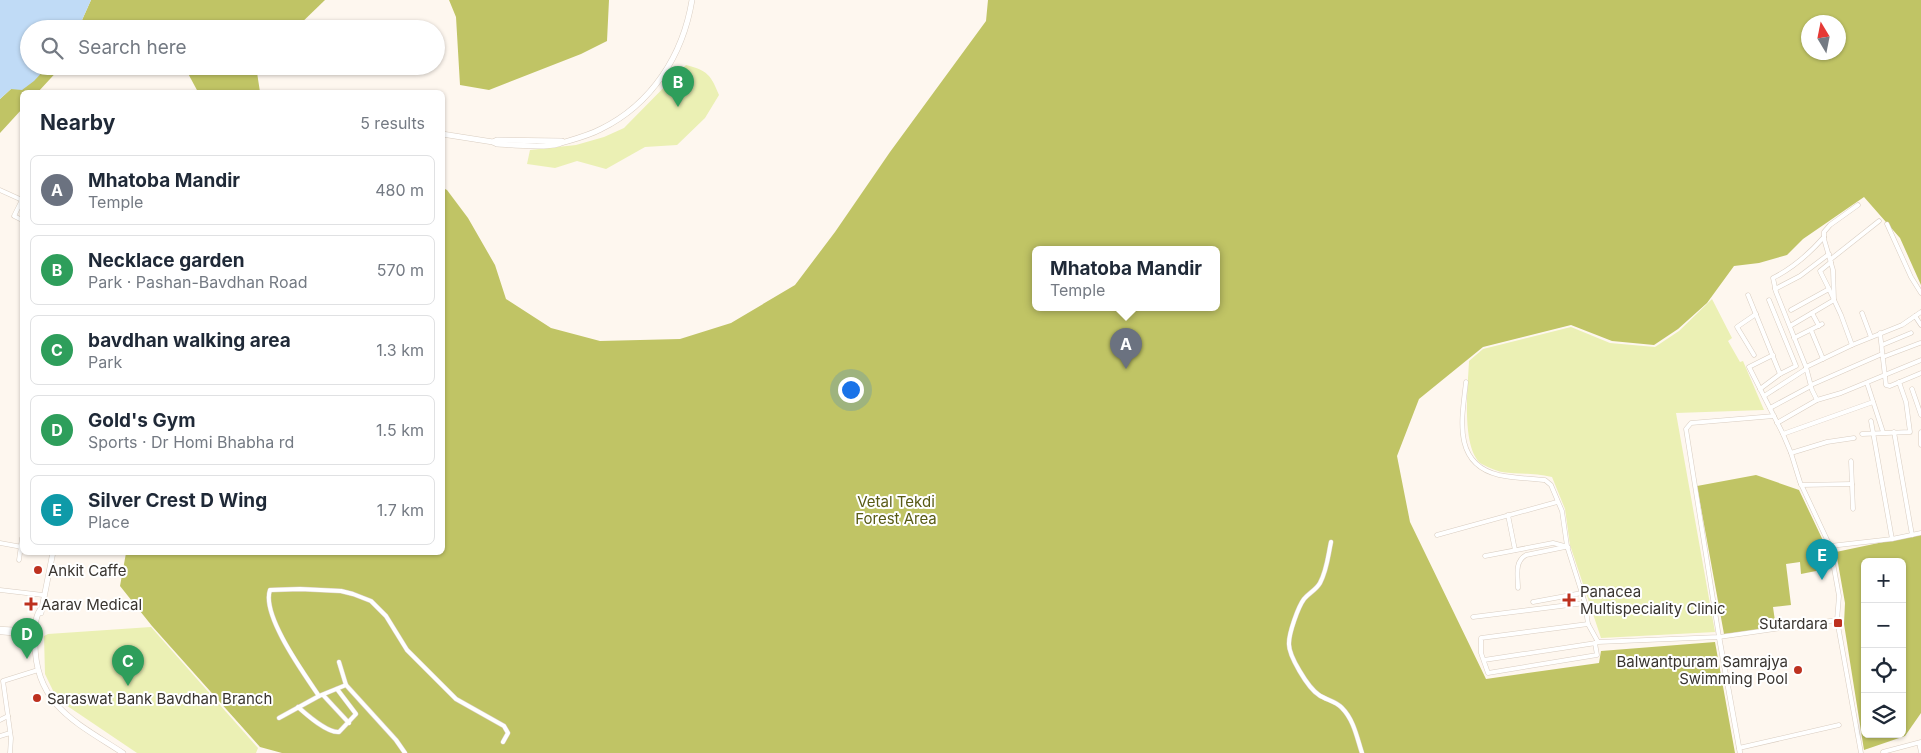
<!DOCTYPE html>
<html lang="en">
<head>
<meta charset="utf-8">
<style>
	:root { --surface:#fff; --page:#f2f2f3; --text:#1f2937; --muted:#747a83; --line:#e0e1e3; --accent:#bd311f }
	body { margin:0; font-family:Inter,sans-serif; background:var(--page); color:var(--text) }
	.controls { position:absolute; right:15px; bottom:15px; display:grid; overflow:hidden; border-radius:8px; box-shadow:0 1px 4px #0004 }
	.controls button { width:45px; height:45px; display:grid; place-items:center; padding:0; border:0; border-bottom:1px solid var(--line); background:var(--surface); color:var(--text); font:25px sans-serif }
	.compass { position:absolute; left:1801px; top:15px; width:45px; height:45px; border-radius:50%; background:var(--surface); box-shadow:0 1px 4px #0004; rotate:350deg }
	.you { position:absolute; left:850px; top:389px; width:18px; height:18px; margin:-12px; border:4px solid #fff; border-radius:50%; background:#1a73e8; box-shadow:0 0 0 8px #1a73e833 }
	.badge { display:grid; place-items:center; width:32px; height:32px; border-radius:50%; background:var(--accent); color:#fff; font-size:16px; font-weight:700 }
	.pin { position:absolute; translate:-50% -41px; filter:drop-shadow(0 1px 2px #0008) }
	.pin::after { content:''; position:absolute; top:26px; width:18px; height:15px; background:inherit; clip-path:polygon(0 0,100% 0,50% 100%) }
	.popup { position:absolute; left:1032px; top:246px; width:188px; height:65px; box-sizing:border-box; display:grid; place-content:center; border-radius:8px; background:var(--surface); filter:drop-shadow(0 1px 4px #0005); font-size:16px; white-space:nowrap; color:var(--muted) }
	.popup b { font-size:19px; color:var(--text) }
	.popup::after { content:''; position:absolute; left:50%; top:100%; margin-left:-10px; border:10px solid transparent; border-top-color:var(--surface) }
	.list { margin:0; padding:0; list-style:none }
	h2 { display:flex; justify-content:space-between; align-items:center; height:65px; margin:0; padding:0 20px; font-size:21px }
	h2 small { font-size:16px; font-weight:400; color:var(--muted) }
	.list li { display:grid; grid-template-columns:32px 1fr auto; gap:15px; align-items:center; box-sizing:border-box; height:70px; margin:0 10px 10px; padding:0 10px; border:1px solid var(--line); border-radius:8px }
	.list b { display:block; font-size:19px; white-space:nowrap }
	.list p { margin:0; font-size:16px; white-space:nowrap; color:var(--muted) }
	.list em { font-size:16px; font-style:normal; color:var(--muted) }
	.icon { flex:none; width:28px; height:28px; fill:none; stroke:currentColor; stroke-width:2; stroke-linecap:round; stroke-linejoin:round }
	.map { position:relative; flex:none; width:1921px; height:753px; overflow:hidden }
	.search { position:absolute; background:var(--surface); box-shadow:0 1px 4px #0004; left:20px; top:20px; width:425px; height:55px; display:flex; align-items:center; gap:12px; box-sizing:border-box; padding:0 18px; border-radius:28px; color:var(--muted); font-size:19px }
	.panel { position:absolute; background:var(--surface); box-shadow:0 1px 4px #0004; left:20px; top:90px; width:425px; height:465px; border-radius:8px }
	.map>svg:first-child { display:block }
	.green { fill:#ebf0b4 }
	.forest { fill:#c0c465; fill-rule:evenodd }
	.water { fill:#c0dbf6 }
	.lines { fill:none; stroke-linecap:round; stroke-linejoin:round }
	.minor-casing { stroke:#d9cdc1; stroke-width:5 }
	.tertiary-casing { stroke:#d9cdc1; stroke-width:5.5 }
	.secondary-casing { stroke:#d9cdc1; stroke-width:6 }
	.minor { stroke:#fff; stroke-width:4 }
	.tertiary { stroke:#fff; stroke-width:4.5 }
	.secondary { stroke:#fff; stroke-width:5 }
	.poi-dot { fill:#bd311f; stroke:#fff; stroke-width:2 }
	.labels { text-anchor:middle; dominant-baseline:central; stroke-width:4; stroke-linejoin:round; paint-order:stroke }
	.park-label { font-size:15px; fill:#585a14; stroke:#fff }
	.poi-label { font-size:15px; fill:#39342f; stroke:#fff; text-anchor:start }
</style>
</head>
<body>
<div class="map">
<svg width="1921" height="753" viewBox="0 0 1921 753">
	<rect width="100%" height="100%" fill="#fef7ef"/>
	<!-- green -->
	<g class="green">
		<path d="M 686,65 C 707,70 711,75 719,95 L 705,118 L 677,145 L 645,147 L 606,169 L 577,161 L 555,168 L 527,164 L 530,150 L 576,145 L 604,137 L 624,128 Z"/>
		<path d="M 1712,299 L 1732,338 L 1728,341 L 1740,362 L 1743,361 L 1764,410 L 1676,413 L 1715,632 L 1601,638 L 1570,545 L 1565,509 L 1552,477 C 1533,472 1519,475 1502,472 C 1496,471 1485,466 1480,463 C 1461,445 1468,385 1469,361 L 1483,349 L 1571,327 L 1610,343 L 1655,347 L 1679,331 Z"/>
		<path d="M 151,627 L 258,748 L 256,753 L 137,753 L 57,699 L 45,674 L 44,636 L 48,634 Z"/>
	</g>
	<!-- forest -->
	<g class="forest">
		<path d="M 91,0 L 325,0 L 295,29 L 78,29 Z"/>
		<path d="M 449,0 L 609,0 L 607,41 L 581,54 L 489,90 L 460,85 L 456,17 Z"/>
		<path d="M 988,0 L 1921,0 L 1921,285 L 1900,238 L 1864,197 L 1803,239 L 1787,255 L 1759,263 L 1734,266 L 1707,303 L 1678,329 L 1654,345 L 1612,341 L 1571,325 L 1483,347 L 1419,399 L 1397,456 L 1410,522 L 1486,679 L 1599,663 L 1601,651 L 1715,642 L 1735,753 L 282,753 L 260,747 L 152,626 L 120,586 L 126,553 L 442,552 L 443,188 L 447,190 L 468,218 L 495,265 L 506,299 L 551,328 L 600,341 L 680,339 L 731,323 L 795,285 L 835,232 L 890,152 L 986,21 ZM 1808,22 L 1838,22 L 1838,52 L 1808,52 ZM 1036,250 L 1216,250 L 1216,308 L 1036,308 Z"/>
		<path d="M 48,66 L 62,66 L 38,92 L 22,92 L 22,109 L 0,133 L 0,99 L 11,89 L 46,69 Z"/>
		<path d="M 184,66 L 256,66 L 260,92 L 198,92 Z"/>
		<path d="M 1756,475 L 1799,490 L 1828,551 L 1831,568 L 1801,574 L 1800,562 L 1786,564 L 1791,605 L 1773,607 L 1776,628 L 1724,634 L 1697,486 Z"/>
		<path d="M 1921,534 L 1921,713 L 1905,736 L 1864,750 L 1844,624 L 1845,603 L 1836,552 ZM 1865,562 L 1902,562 L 1902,734 L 1865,734 Z"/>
	</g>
	<!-- water -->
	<path class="water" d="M 0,0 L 91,0 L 78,29 L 29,29 L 29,66 L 48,66 L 34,81 L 22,90 L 11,89 L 0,99 Z"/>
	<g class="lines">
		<!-- minor casing -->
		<g class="minor-casing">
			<g id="minor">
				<path d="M 0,190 L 22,200"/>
				<path d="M 22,200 L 14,216 L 22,220"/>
				<path d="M 1887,224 L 1911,277 L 1921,293"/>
				<path d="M 1831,259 L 1879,221"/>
				<path d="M 1775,289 L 1800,276 L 1829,254"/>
				<path d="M 1829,289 L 1820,271 L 1831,262"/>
				<path d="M 1748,295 L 1780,374"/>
				<path d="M 1791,310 L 1829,289 L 1841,315 L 1852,345"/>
				<path d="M 1812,313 L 1819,326"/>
				<path d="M 1862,313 L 1871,337"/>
				<path d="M 1915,316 L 1921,325"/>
				<path d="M 1790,326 L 1834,300 L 1833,270 L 1824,239 L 1824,232 L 1830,225 L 1858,205"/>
				<path d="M 1811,330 L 1823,359"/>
				<path d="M 1880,333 L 1886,385 L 1890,386 L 1921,373"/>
				<path d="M 1794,338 L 1822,324"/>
				<path d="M 1882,345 L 1911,333"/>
				<path d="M 1754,355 L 1737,327 L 1756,314"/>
				<path d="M 1773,355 L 1749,367 L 1783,434 L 1791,453 L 1800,482 L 1830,546 L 1839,596 L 1837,620 L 1861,753"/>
				<path d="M 1883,357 L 1920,343"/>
				<path d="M 1806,367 L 1852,345 L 1902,325 L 1921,312"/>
				<path d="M 1466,382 C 1462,418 1452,464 1499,475 C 1514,478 1530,479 1545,480 L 1551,485 L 1562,511 L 1567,546 L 1585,603 L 1588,624 L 1598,642 L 1719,637 L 1837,620"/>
				<path d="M 1867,383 L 1883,432"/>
				<path d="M 1811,385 L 1882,354"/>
				<path d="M 1760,389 L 1780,374 L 1796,366 L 1769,300"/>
				<path d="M 1912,389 L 1921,415"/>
				<path d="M 1764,396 L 1806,369"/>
				<path d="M 1817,400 L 1812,390 L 1806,367 L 1776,292 L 1773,278 C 1793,268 1809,254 1824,237"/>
				<path d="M 1770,408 L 1811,386"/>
				<path d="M 1871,421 L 1892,539"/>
				<path d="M 1777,423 L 1817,400 L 1841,393 L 1921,360"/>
				<path d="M 1894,432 L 1912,535"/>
				<path d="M 1921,432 L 1921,445"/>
				<path d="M 1783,434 L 1873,402"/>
				<path d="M 1862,434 L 1910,432 L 1906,402 L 1899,382"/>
				<path d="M 1791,453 L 1827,442 L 1854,438"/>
				<path d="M 1851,461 L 1853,509"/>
				<path d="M 1801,485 L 1852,484"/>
				<path d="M 1508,515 L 1515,550"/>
				<path d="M 1437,535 L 1557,502"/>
				<path d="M 1331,542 C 1328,556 1327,570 1320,583 C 1316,590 1309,593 1304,599 C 1298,607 1289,633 1289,643 C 1288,655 1308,688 1319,695 C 1326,700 1336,701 1342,708 C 1354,720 1357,738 1362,753"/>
				<path d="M 0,543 L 22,547"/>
				<path d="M 1830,546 L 1892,539 L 1921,533"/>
				<path d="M 1485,556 L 1553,543 L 1568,547"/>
				<path d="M 19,560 L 22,538"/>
				<path d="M 1518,588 C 1518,576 1514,562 1526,555 L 1565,547"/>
				<path d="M 0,590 L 43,595"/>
				<path d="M 1533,602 L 1582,593"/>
				<path d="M 1473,617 L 1585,603"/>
				<path d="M 1588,624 L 1481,638 L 1481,653 L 1488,673 L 1597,655 L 1595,643"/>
				<path d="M 1719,637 L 1686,429 L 1691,423 L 1774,416"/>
				<path d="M 1484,660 L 1596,643"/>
				<path d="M 339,662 L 346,685 L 396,740 L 405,753"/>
				<path d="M 346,685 L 319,696 C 305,675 261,615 270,590 L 300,589 L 341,591 L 353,594 L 371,601 L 386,616 L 407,650 L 456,699 L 504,726 L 508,733 L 503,742"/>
				<path d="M 323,695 L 349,723"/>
				<path d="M 298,707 C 307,715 327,733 339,732 L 356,714 L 337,689"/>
				<path d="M 279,718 L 319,696"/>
				<path d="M 0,720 L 8,716"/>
				<path d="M 0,736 L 10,733"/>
				<path d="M 1919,743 L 1921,752"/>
				<path d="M 1739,748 L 1839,725"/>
				<path d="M 1883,752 L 1921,742"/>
				<path d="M 10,753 L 11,738 L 3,681 L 38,670"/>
			</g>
		</g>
		<!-- tertiary casing -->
		<g class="tertiary-casing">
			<g id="tertiary">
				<path d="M 0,629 L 35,631"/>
				<path d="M 0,632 L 35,635"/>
				<path d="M 1719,637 L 1740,753"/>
			</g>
		</g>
		<!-- secondary casing -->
		<g class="secondary-casing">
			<g id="secondary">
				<path d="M 442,134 L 493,142 L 497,144 C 511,145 545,148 558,144 C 571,140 588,136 601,129 C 652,104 683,55 692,0"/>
				<path d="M 493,142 L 497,140 L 562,141"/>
				<path d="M 40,610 C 34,619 35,632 35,643 C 35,705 77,723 123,753"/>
				<path d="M 41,613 L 53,552"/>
			</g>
		</g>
		<!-- minor -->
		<use href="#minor" class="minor"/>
		<!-- tertiary -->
		<use href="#tertiary" class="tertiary"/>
		<!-- secondary -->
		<use href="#secondary" class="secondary"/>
	</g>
	<!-- markers -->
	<g class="poi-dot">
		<circle cx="38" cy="570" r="5"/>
		<path d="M1566.5 592.5h5v5h5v5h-5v5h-5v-5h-5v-5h5z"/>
		<path d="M28.5 596.5h5v5h5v5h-5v5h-5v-5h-5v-5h5z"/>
		<rect x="1833" y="618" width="10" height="10" rx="2.5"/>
		<circle cx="1798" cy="670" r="5"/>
		<circle cx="37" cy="698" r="5"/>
	</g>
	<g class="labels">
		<!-- park labels -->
		<g class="park-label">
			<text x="896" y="501">Vetal Tekdi<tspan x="896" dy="17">Forest Area</tspan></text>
		</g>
		<!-- poi labels -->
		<g class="poi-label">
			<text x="48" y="570">Ankit Caffe</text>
			<text x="1580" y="591">Panacea<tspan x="1580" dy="17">Multispeciality Clinic</tspan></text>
			<text x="41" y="604">Aarav Medical</text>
			<text x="1828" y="623" text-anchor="end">Sutardara</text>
			<text x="1788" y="661" text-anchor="end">Balwantpuram Samrajya<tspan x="1788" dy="17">Swimming Pool</tspan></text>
			<text x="47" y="698">Saraswat Bank Bavdhan Branch</text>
		</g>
	</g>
</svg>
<div class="controls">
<button>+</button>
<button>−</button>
<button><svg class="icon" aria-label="locate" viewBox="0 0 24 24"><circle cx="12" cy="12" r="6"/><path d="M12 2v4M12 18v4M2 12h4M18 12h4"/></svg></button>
<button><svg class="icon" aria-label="layers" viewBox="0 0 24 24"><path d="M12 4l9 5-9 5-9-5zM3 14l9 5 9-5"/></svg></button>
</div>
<svg class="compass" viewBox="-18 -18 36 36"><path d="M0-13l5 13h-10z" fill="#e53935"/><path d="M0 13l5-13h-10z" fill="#747a83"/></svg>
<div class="you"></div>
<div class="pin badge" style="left:1126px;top:369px;background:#6b7280">A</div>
<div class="popup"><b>Mhatoba Mandir</b>Temple</div>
<div class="pin badge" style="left:678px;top:107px;background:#2e9e5b">B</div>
<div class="pin badge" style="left:128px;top:686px;background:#2e9e5b">C</div>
<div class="pin badge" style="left:27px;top:659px;background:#2e9e5b">D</div>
<div class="pin badge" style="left:1822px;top:580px;background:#0f9aa8">E</div>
<div class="search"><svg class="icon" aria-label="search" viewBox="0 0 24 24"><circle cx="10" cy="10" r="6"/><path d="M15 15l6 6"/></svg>Search here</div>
<section class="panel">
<h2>Nearby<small>5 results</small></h2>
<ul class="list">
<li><span class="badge" style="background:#6b7280">A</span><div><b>Mhatoba Mandir</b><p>Temple</p></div><em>480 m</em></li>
<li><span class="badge" style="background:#2e9e5b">B</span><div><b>Necklace garden</b><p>Park · Pashan-Bavdhan Road</p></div><em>570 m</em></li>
<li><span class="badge" style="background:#2e9e5b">C</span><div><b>bavdhan walking area</b><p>Park</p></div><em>1.3 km</em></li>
<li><span class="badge" style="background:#2e9e5b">D</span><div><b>Gold's Gym</b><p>Sports · Dr Homi Bhabha rd</p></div><em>1.5 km</em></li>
<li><span class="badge" style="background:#0f9aa8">E</span><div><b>Silver Crest D Wing</b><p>Place</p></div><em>1.7 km</em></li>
</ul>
</section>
</div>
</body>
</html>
